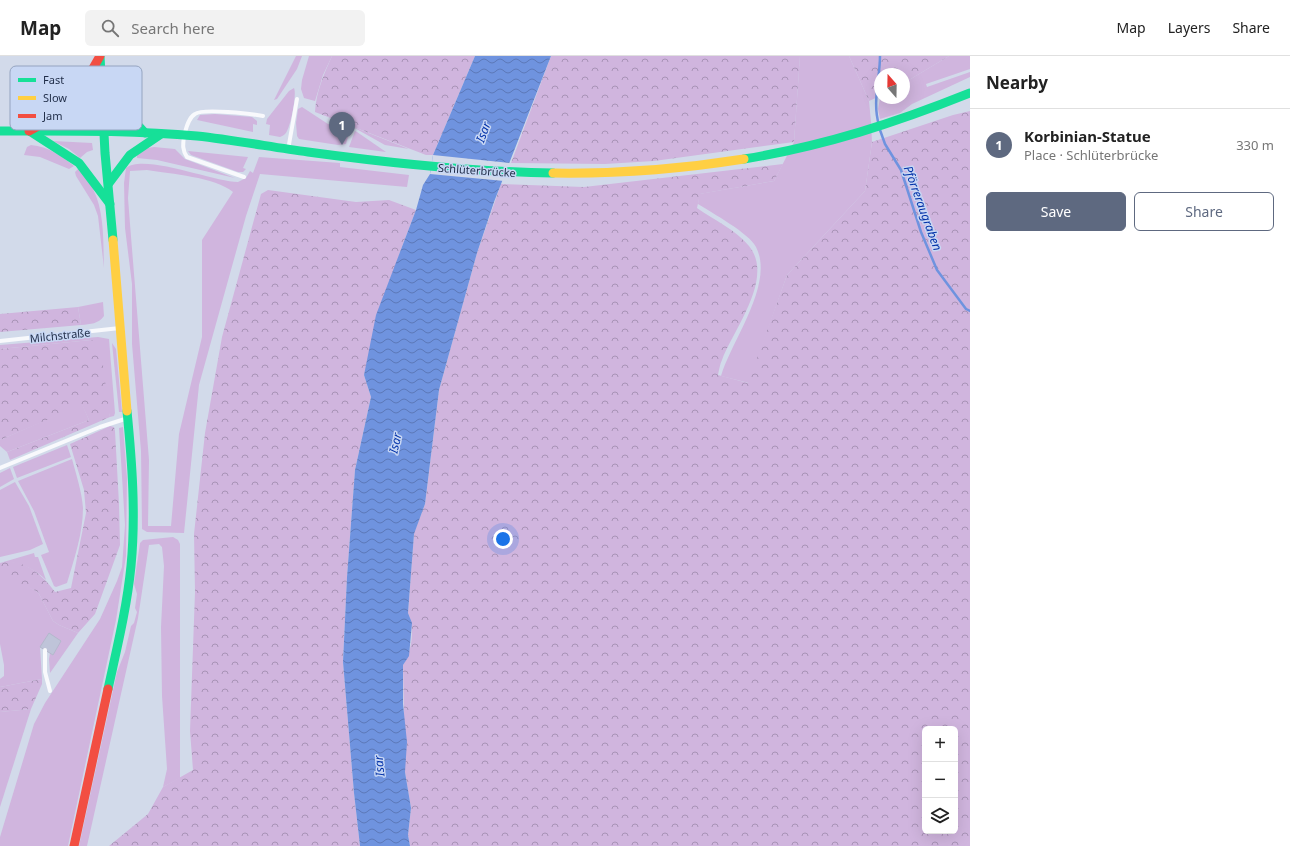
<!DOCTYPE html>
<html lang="en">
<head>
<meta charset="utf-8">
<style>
	:root { --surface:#fff; --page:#f2f2f2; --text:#222; --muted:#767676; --line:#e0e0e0; --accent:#5e6980 }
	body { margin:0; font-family:"Noto Sans",sans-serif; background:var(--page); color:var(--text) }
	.controls { position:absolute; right:12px; bottom:12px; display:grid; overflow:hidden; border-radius:6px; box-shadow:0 4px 16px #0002 }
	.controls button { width:36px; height:36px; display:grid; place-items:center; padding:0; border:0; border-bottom:1px solid var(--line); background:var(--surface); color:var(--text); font:20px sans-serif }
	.compass { position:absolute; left:874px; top:12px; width:36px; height:36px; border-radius:50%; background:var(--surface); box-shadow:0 4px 16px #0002; rotate:340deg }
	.you { position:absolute; left:503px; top:483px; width:14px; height:14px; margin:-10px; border:3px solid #fff; border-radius:50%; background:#1a73e8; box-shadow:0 0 0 6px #1a73e833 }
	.badge { display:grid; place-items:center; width:26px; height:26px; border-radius:50%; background:var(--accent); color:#fff; font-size:13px; font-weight:700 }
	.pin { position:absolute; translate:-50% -33px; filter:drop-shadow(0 1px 2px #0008) }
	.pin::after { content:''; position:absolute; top:21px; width:14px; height:12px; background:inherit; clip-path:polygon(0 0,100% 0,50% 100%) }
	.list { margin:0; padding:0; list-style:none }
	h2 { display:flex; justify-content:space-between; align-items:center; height:52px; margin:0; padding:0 16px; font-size:17px }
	h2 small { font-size:13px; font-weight:400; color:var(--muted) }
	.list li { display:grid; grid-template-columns:26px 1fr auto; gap:12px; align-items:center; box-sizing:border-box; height:72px; padding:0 16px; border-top:1px solid var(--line) }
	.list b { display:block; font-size:15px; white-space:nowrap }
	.list p { margin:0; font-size:13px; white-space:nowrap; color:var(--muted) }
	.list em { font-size:13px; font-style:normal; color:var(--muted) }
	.actions { display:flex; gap:8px; padding:12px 16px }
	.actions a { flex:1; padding:9px 0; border:1px solid var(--accent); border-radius:6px; text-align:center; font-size:14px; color:var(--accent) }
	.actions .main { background:var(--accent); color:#fff }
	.icon { flex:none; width:22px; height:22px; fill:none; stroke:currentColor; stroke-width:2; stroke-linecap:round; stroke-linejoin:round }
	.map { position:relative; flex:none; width:970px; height:790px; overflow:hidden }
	header { display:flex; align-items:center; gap:24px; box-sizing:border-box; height:56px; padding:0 20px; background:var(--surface); border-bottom:1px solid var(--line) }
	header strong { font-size:19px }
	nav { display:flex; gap:22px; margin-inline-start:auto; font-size:14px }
	.search { width:280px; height:36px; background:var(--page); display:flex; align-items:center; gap:10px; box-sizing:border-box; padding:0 14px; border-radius:6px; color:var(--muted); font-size:15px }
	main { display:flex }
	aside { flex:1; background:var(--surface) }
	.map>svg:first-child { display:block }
	.grass { fill:#d0b5de; fill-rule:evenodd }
	.forest { fill:url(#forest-crowns); fill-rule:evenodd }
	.water { fill:url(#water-waves) }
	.pier { fill:#d2daea }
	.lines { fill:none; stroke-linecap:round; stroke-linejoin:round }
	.stream { stroke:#6f93df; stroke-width:2.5 }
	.building { fill:#bfc4d9; stroke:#b4b7cc }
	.lane { stroke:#f8f9fc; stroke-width:4 }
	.fast { stroke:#16e098; stroke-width:9 }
	.slow { stroke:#ffcf43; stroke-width:9 }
	.jam { stroke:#f24e42; stroke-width:9 }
	.labels { text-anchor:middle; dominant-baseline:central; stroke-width:3; stroke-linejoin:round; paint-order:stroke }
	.street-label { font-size:11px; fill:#1f2c47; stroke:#c8d7f4 }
	.water-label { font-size:12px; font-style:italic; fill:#0232a9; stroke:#c8d7f4 }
	.key { fill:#c8d7f4; stroke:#95a4c0; stroke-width:1 }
	.key-label { font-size:11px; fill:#1f2c47 }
</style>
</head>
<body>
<header>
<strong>Map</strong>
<div class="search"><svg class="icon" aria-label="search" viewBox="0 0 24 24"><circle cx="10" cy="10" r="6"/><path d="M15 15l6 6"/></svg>Search here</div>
<nav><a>Map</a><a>Layers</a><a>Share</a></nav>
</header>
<main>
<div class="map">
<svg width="970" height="790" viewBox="0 0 970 790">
	<defs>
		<pattern id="forest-crowns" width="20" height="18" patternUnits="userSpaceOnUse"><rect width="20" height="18" fill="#d0b5de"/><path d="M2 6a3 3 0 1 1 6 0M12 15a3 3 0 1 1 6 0" fill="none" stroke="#a893b6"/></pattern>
		<pattern id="water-waves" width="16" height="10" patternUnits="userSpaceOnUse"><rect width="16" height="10" fill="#6f93df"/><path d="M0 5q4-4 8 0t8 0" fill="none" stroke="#5b78b7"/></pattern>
	</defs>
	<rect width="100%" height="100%" fill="#d2daea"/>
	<!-- grass -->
	<g class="grass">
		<path d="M 296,0 L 302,0 L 297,13 L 277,43 L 274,44 Z"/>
		<path d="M 309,0 L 332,0 L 323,19 L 315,45 L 304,42 L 301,33 L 302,24 Z"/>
		<path d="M 800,0 L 849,0 L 869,45 L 871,66 L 872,86 L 865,135 L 787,219 L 749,327 L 721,320 C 731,285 775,228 756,191 C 749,177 712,157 698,148 L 699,138 L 774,125 L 794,86 Z"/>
		<path d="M 949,0 L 970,0 L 970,13 L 926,28 L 927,31 L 970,16 L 970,21 L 912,48 L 900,57 L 880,63 L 878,53 L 880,42 L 904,42 L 904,27 Z"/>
		<path d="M 294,32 C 297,38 291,68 287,75 C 286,78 283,80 280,81 L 269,79 L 270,69 L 266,68 L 267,63 L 289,35 Z"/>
		<path d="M 302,51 L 328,68 L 350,73 L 346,88 L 338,89 L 299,83 L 297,80 L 296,67 L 298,53 Z"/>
		<path d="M 215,58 L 252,61 L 257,65 L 257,69 L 253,68 L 253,76 L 197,64 L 200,59 Z"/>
		<path d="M 351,70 L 409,93 L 385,89 Z"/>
		<path d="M 355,75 L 357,76 L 386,96 L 349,91 Z"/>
		<path d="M 53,85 L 92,87 L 93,94 L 87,96 L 80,102 L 69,93 Z"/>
		<path d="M 31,89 C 49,91 60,99 74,110 L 69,113 L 40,101 L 24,99 L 27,91 Z"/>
		<path d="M 154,91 L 175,93 L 185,103 L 235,122 L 157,104 L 137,102 L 137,98 L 148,92 Z"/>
		<path d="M 188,95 L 248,101 L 243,112 L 246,113 L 243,116 L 238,116 L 191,99 Z"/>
		<path d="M 259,101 L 340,107 L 340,111 L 409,119 L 407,131 L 260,118 L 246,160 L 199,329 L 184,477 L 147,476 L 142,473 L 142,470 L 141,395 L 132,288 L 132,228 L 125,172 L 124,127 L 126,112 C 144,97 214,126 238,126 L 246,122 L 250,115 L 253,117 ZM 147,114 C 171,118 215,121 233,136 L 202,184 L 202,281 L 179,378 L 171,470 L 148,470 L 149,404 L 130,168 L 128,142 L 130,115 Z"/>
		<path d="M 79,112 C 83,119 90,125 93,133 C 105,157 103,186 104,212 L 98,160 L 94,149 L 76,120 L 75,116 Z"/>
		<path d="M 103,246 L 104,260 C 98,268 91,268 81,269 L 78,251 Z"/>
		<path d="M 98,281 L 109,283 L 115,357 L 114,360 L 110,361 L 91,284 L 0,293 L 0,289 Z"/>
		<path d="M 112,287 L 116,293 L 122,356 L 119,356 Z"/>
		<path d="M 82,348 L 89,364 L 7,396 L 0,390 L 0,384 Z"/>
		<path d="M 123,371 L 127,422 L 126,500 L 116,564 L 68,790 L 0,790 L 0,781 L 34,668 L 45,647 L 100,563 L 117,525 L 122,511 L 125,469 L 119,372 Z"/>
		<path d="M 67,389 L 71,401 L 17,422 L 13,411 Z"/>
		<path d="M 72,403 C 76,418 82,436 83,452 C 83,477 74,504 67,527 L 56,531 L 54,530 L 41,499 L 49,496 L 34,455 L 18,425 Z"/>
		<path d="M 10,412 L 14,423 L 0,431 L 0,417 Z"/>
		<path d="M 15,426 L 29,450 L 43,488 L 30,494 L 0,501 L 0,434 Z"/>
		<path d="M 173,481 L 178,484 L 180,488 L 180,722 L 163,731 L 167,713 L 162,640 L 161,571 L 164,510 L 162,491 L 159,488 L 149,489 L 138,562 L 87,790 L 79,790 L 117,616 L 125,596 L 131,570 L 134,567 L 137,556 L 135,552 L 137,538 L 134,528 L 140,487 L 143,484 Z"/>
		<path d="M 34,497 L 35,501 L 38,501 L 46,524 C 35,513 15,503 0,507 Z"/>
		<path d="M 2,517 L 38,536 L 53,565 L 59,569 L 78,577 L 50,617 L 49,603 L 50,597 L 53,599 L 61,585 L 49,578 L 40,591 L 42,623 L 0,631 L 0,623 L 4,620 L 4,609 L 0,588 L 0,518 Z"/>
		<path d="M 31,653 L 0,751 L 0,656 Z"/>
	</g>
	<!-- forest -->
	<g class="forest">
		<path d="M 332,0 L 475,0 L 433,99 L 426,99 L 315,56 C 316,36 324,18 332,0 Z"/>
		<path d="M 551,0 L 800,0 L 794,86 L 654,105 L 605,108 L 511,107 Z"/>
		<path d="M 849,0 L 949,0 L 904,27 L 904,18 L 880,18 L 880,40 L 869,45 Z"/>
		<path d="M 970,55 L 970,790 L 410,790 L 408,779 L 411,752 L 405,716 L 403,609 C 412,595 415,573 408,557 L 414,477 L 425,448 L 439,334 L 477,197 L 501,128 L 584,131 L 783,108 L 774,125 L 700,138 L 697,152 C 714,164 736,174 749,190 C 775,222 733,274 722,304 C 720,308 719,314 718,319 L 748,327 L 787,219 L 865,135 L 872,86 L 953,59 ZM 925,673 L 955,673 L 955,775 L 925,775 Z"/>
		<path d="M 268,134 L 356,146 L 389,144 L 416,154 L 400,196 L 364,319 L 371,341 L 355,414 L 347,521 L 343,606 L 354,737 L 360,790 L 109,790 L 148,758 L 163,731 L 193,714 L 190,675 L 195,536 L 194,478 L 205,377 L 222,281 L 261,138 Z"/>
		<path d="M 78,251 L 81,269 L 0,276 L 0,258 Z"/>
		<path d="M 91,284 L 94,285 L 101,294 L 110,361 L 10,404 L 7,396 L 89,364 L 82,349 L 0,384 L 0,293 Z"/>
		<path d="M 110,370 L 114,371 L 115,375 L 119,448 L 120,489 L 95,558 L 78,577 L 59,569 L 53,565 L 38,536 L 0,518 L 0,507 C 22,501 43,519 55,536 L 71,532 L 86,457 L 84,434 L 70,388 Z"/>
		<path d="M 42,623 L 42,628 L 31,653 L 0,656 L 0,631 Z"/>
	</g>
	<!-- water -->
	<path class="water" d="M 475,0 L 551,0 L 494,146 L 477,197 L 439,334 L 425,448 L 414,478 L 408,557 L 412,567 L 409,600 L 403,609 L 403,648 L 407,686 L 405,716 L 411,752 L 408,779 L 410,790 L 360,790 L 354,737 L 343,606 L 347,521 L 355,414 L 371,341 L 364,319 L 376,259 L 416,154 L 423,129 L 430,118 L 433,99 Z"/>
	<!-- pier -->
	<path class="pier" d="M 433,99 L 511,107 L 504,125 L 430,118 Z"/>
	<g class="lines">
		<!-- stream -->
		<g class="stream">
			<path d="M 879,69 C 872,46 880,23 880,0"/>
			<path d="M 880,74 L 885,88 L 901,114 L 921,176 L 937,214 L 966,253 L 970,255"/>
		</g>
	</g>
	<!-- building -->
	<path class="building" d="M 49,577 L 61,585 L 53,599 L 40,591 Z"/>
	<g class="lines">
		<!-- lane -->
		<g class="lane">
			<path d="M 288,94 L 297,43"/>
			<path d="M 244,121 L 187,101 C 182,94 183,88 184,80 C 186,73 188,62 195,58 C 203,52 252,58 263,60"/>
			<path d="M 0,285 L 120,272"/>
			<path d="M 0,412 L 100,371 L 128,362"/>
			<path d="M 45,594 L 45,616 L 50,635"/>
		</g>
		<!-- fast -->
		<g class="fast">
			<path d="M 100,0 L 105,97 L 113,184"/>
			<path d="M 104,24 L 115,44 L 145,77"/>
			<path d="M 0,75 C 66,75 132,74 197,80 C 234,84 271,91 308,96 C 389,107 471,116 553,117"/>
			<path d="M 31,76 L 79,107 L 110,148"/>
			<path d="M 744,103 C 824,90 895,67 970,37"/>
			<path d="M 109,127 L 130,99 L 161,78"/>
			<path d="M 108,633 C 117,592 127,551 131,510 C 136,458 132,406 127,355"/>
		</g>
		<!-- slow -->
		<g class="slow">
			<path d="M 553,117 C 617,118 681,113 744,103"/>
			<path d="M 113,184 L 127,355"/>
		</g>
		<!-- jam -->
		<g class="jam">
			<path d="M 29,75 L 49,64 L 75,44 L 100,0"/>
			<path d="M 74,790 L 108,633"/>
		</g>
	</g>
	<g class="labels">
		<!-- street labels -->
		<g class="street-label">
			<text transform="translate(477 114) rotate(4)">Schlüterbrücke</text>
			<text transform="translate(60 279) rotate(-6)">Milchstraße</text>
		</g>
		<!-- water labels -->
		<g class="water-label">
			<text transform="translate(483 76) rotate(-70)">Isar</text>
			<text transform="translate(923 152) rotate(70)">Pförreraugraben</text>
			<text transform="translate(395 387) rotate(-78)">Isar</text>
			<text transform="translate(379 710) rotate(-95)">Isar</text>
		</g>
	</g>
	<!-- legend -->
	<rect x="10" y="10" width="132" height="64" rx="6" class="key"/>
	<rect x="18" y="22" width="18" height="4" fill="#16e098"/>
	<rect x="18" y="40" width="18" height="4" fill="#ffcf43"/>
	<rect x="18" y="58" width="18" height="4" fill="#f24e42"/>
	<g class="key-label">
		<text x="43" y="28">Fast</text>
		<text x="43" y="46">Slow</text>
		<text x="43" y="64">Jam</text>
	</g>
</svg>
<div class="controls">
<button>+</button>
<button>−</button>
<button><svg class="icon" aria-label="layers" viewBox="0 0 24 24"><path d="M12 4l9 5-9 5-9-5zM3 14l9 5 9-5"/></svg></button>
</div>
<svg class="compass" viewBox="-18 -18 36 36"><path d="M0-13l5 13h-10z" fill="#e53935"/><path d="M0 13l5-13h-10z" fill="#767676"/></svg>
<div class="you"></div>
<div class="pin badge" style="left:342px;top:89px">1</div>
</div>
<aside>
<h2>Nearby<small></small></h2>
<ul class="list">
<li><span class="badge">1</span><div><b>Korbinian-Statue</b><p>Place · Schlüterbrücke</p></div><em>330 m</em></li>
</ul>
<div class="actions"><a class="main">Save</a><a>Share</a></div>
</aside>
</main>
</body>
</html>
